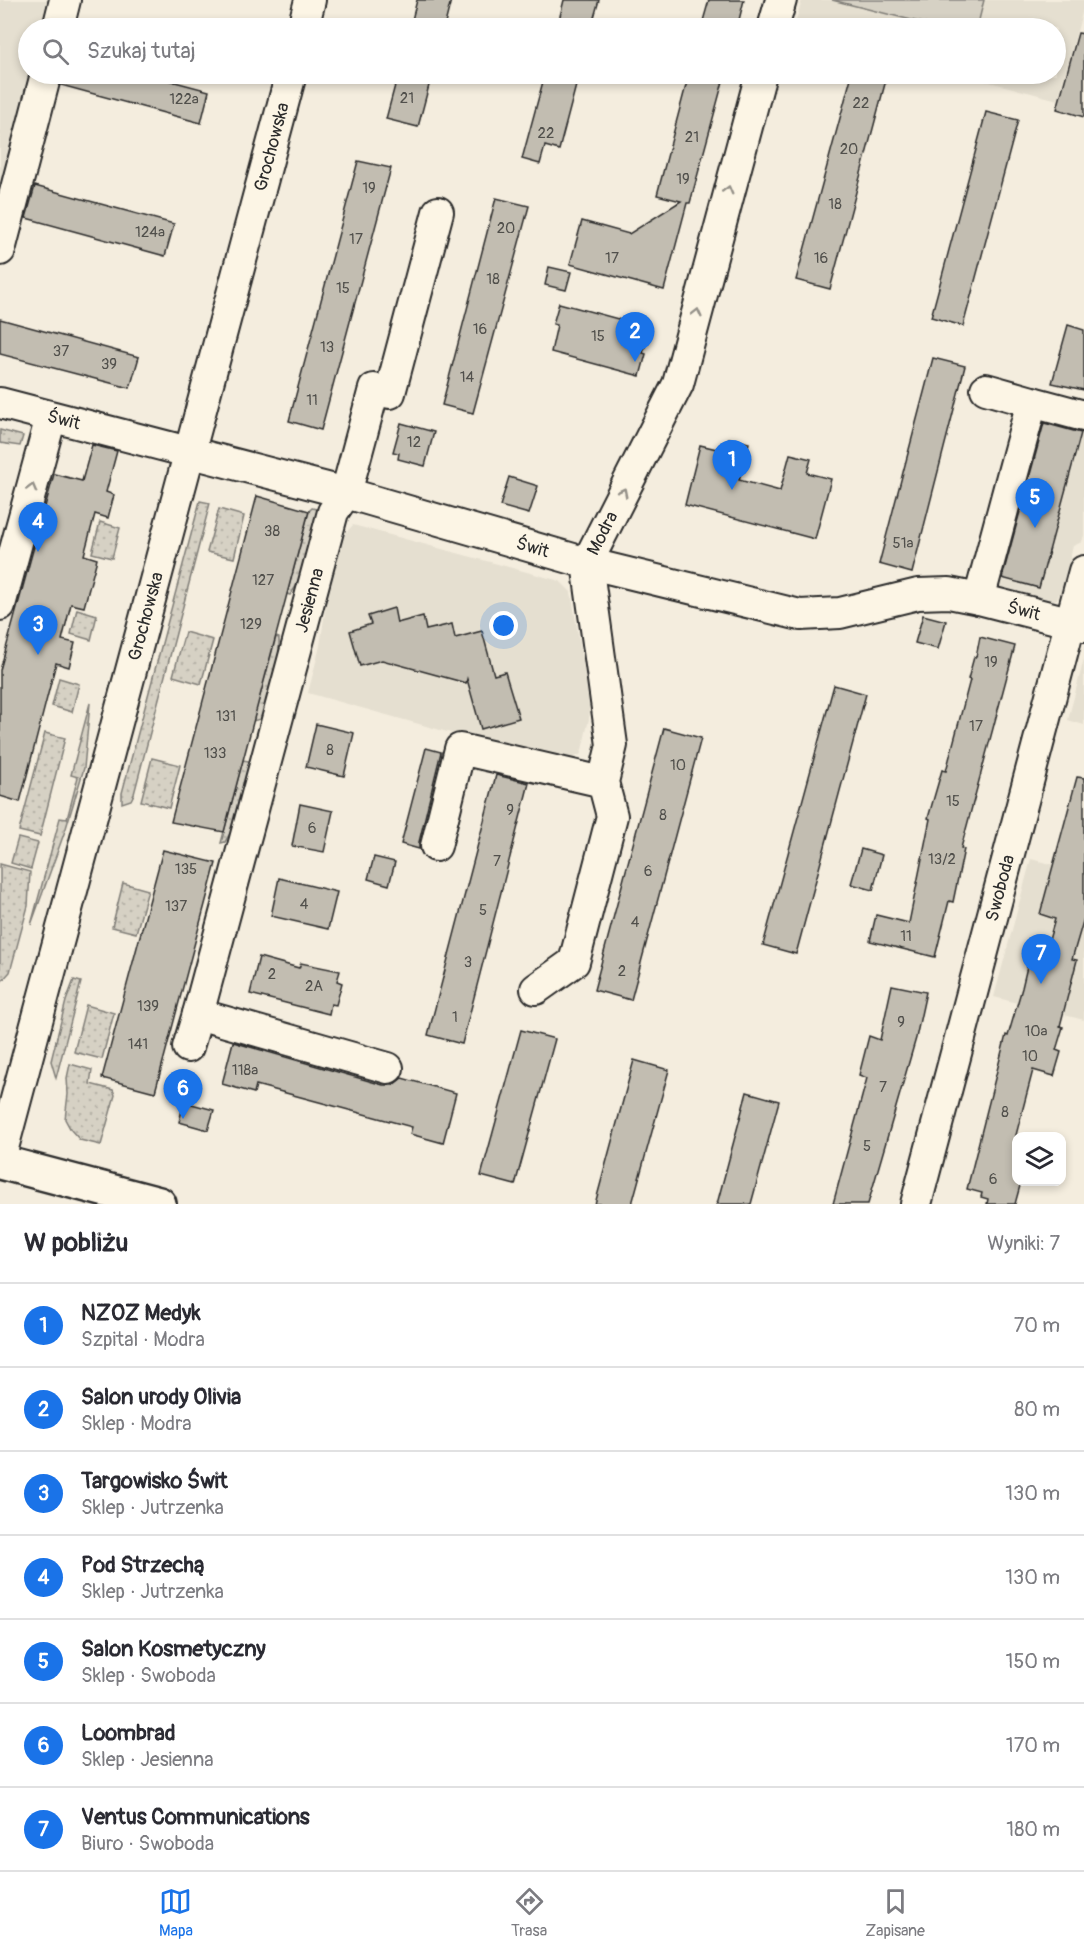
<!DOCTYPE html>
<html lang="pl">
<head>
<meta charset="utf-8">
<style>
	:root { --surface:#fff; --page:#f7f7f7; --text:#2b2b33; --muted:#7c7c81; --line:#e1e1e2; --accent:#1a73e8 }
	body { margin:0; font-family:Pangolin,sans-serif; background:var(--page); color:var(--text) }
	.controls { position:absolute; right:18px; bottom:18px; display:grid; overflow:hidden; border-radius:12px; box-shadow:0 3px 9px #0003 }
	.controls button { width:54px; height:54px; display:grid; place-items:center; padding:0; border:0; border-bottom:2px solid var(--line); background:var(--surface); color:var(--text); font:30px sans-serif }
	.you { position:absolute; left:504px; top:626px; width:21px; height:21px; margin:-15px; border:4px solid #fff; border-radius:50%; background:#1a73e8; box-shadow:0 0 0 9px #1a73e833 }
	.badge { display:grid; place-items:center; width:39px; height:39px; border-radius:50%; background:var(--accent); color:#fff; font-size:20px; font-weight:700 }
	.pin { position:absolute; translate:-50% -50px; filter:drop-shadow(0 2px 3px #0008) }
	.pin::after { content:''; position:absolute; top:32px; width:21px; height:18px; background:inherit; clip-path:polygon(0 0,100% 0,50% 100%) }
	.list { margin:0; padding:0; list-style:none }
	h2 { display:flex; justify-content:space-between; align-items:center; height:78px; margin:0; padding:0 24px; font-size:26px }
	h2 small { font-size:20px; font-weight:400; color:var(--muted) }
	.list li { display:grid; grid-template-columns:39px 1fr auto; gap:18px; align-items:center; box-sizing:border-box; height:84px; padding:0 24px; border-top:2px solid var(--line) }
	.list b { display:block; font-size:22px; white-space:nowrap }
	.list p { margin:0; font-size:20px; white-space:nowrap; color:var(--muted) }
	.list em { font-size:20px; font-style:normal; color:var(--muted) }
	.icon { flex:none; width:33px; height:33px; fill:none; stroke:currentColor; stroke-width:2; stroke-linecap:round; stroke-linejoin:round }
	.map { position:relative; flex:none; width:1084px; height:1204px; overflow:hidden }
	.search { position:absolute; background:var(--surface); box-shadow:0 3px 9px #0003; left:18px; right:18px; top:18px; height:66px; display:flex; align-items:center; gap:15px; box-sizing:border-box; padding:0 21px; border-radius:33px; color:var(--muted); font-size:22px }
	.sheet { height:666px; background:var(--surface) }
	nav { display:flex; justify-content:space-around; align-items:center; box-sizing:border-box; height:84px; border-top:2px solid var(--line); background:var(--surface); font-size:16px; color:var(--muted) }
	nav a { display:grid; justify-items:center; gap:3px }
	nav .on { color:var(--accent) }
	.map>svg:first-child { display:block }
	.built { fill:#e5dfd0 }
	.grass { fill:url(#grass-dots); stroke:#807e78; stroke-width:1.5 }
	.garden { fill:#d6d1c4; stroke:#807e78; stroke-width:1.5 }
	.building { fill:#c2bdb1; stroke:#2b2b2b; stroke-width:1.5 }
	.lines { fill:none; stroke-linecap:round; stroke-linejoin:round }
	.minor-casing { stroke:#2b2b2b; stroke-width:34 }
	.major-casing { stroke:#2b2b2b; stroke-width:38 }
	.minor { stroke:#fcf5e5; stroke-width:30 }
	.major { stroke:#fcf5e5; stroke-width:33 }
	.oneway { stroke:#949088 }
	.labels { text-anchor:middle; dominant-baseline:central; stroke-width:4.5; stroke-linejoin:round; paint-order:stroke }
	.number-label { font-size:15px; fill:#51504c }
	.street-label { font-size:18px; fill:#2b2b2b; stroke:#fcf5e5 }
</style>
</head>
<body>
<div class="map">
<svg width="1084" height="1204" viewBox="0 0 1084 1204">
	<defs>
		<pattern id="grass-dots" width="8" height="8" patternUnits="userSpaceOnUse" patternTransform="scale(1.5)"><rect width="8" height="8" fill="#d6d1c4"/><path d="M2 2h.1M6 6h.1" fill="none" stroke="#b8b4a9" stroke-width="1.8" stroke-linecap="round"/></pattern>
	</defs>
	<rect width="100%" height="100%" fill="#f4edde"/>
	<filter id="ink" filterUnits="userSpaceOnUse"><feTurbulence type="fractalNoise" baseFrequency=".0167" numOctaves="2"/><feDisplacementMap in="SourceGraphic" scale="12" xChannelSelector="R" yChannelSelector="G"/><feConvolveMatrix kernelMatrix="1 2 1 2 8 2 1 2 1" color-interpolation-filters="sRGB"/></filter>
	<g filter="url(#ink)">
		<!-- built -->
		<g class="built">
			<path d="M 0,0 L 52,0 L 45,28 L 28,28 L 28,74 L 32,74 L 0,193 Z"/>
			<path d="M 802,0 L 1084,0 L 1084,6 L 1058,100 L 959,74 L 1056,74 L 1056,28 L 794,28 Z"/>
			<path d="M 1036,419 L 1084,421 L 1084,535 L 1082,542 L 1073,546 L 1062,589 L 1057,599 L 1047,605 L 987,592 Z"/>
			<path d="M 353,525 L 560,581 L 571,592 L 590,705 L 589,719 L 581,754 L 562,764 L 308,693 L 320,646 L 327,598 L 344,535 Z"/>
			<path d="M 1084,659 L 1084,725 L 1068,720 Z"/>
			<path d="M 1031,859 L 1084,873 L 1084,1020 L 994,997 Z"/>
		</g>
		<!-- grass -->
		<g class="grass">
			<path d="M 0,430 L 23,436 L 20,446 L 0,443 Z"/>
			<path d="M 200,501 L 210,503 L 134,794 L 131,800 L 122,803 L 122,793 Z"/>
			<path d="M 312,508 L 322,510 L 304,575 L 290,595 L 287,594 L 309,511 Z"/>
			<path d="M 219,509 L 244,516 L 234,558 L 207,552 Z"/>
			<path d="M 100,522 L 120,528 L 112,558 L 92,553 Z"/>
			<path d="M 77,609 L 97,615 L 91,640 L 71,634 Z"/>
			<path d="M 185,632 L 213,640 L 201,684 L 173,676 Z"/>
			<path d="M 276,637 L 279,638 L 279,670 L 267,717 L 253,721 Z"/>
			<path d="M 59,678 L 79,684 L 72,712 L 52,706 Z"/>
			<path d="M 90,703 L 84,768 L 66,828 L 31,925 L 60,818 L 67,819 L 78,777 L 71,775 Z"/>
			<path d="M 45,733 L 65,738 L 40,836 L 19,831 Z"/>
			<path d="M 152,758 L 180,765 L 169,808 L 141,801 Z"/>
			<path d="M 243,760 L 254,762 L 242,813 L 225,842 L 221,843 Z"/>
			<path d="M 18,838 L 38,843 L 31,869 L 11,863 Z"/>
			<path d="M 0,864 L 30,872 L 28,906 L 10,972 L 0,983 Z"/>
			<path d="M 123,883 L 148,890 L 136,933 L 112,927 Z"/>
			<path d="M 74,980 L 81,982 L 56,1078 L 51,1061 L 66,1001 Z"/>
			<path d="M 86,1005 L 114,1013 L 102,1059 L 74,1052 Z"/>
			<path d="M 70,1064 L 92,1070 L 90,1084 L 113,1090 L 115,1095 L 101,1145 L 80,1140 L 71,1130 L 65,1119 L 68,1094 L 67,1078 Z"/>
		</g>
		<!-- garden -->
		<path class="garden" d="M 832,0 L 984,0 L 977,28 L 943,28 Z"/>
		<!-- building -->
		<g class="building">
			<path d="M 417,0 L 451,0 L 444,28 L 410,28 Z"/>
			<path d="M 564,0 L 599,0 L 591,28 L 557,28 Z"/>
			<path d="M 709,0 L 744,0 L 737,28 L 701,28 Z"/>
			<path d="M 1078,33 L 1084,34 L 1084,117 L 1057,109 Z"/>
			<path d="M 63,74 L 145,74 L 209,91 L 201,123 L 61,85 Z"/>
			<path d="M 398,74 L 432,74 L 418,127 L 386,119 Z"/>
			<path d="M 545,74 L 579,74 L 559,150 L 545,146 L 540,164 L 522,159 Z"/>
			<path d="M 689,74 L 725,74 L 690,203 L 687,203 L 664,290 L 570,264 L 582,221 L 629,234 L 681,201 L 657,195 Z"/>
			<path d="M 852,74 L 863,74 L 886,80 L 830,289 L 796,280 Z"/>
			<path d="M 986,112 L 1018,120 L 963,326 L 931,317 Z"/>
			<path d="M 358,161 L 391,168 L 321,430 L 289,421 Z"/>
			<path d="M 35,186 L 174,224 L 165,256 L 26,218 Z"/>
			<path d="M 496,198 L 529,206 L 473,413 L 442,405 Z"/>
			<path d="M 549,267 L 571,272 L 566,290 L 545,285 Z"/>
			<path d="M 559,303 L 644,326 L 639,346 L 645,347 L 643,353 L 646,354 L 640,376 L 551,352 L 557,325 L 553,324 Z"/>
			<path d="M 0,319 L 139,357 L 130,388 L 0,354 Z"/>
			<path d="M 1068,325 L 1084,330 L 1084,390 L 1052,383 Z"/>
			<path d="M 933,358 L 965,366 L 912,573 L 879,564 Z"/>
			<path d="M 401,423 L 434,432 L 425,466 L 398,459 L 399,453 L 393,452 Z"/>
			<path d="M 1044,423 L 1081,433 L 1039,588 L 1002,578 Z"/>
			<path d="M 729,438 L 749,443 L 739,480 L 780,491 L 790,454 L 811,459 L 807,473 L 831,479 L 815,539 L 685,505 L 700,445 L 725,451 Z"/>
			<path d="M 92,445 L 117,451 L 106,492 L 114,495 L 108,518 L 95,514 L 84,555 L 97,559 L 84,607 L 71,604 L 62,640 L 75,643 L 69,667 L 56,663 L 20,802 L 0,796 L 0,670 L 54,474 L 82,481 Z"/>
			<path d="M 509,477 L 538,486 L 529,514 L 500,506 Z"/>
			<path d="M 257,496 L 309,511 L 224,832 L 171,822 Z"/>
			<path d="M 394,608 L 397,623 L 423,616 L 426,630 L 452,624 L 455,638 L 482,631 L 494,675 L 505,672 L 519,718 L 481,729 L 467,679 L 466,683 L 382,660 L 360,666 L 350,631 L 371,624 L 368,616 Z"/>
			<path d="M 923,615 L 946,621 L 938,649 L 915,643 Z"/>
			<path d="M 980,637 L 1015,646 L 961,848 L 964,849 L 953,902 L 949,901 L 935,957 L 870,941 L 876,915 L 909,923 L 930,819 L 928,818 L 942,770 L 946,771 L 970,680 L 968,679 L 974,657 L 976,657 Z"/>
			<path d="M 834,685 L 866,694 L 796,954 L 763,945 Z"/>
			<path d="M 316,724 L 354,733 L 344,776 L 306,767 Z"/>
			<path d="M 664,728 L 701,738 L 631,1000 L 594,990 Z"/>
			<path d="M 426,748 L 441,752 L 419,842 L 419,849 L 401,844 Z"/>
			<path d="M 496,775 L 529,783 L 462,1044 L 428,1035 Z"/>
			<path d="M 1077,777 L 1084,778 L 1084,918 L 1072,959 L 1077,960 L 1060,1026 L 1063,1027 L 1056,1050 L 1061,1052 L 1054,1076 L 1033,1070 L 1016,1135 L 1017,1182 L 1021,1182 L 1015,1204 L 987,1204 L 988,1199 L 981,1197 L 982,1193 L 967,1189 L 1006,1035 L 1008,1036 L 1022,988 L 1031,950 L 1045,954 L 1055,919 L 1040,914 Z"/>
			<path d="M 300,804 L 333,811 L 324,852 L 292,846 Z"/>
			<path d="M 861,849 L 882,855 L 873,890 L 851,884 Z"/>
			<path d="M 163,850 L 216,863 L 155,1092 L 102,1078 Z"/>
			<path d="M 374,857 L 395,862 L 389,885 L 368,879 Z"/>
			<path d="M 279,878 L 337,892 L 328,929 L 271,916 Z"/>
			<path d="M 259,957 L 299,968 L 301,963 L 340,971 L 337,981 L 342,983 L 336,1005 L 331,1004 L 329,1014 L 250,994 Z"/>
			<path d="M 892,985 L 926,992 L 916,1038 L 868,1204 L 833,1204 L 867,1078 L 859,1075 L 869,1036 L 880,1040 Z"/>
			<path d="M 521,1030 L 555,1039 L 515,1185 L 481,1176 Z"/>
			<path d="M 233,1042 L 383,1085 L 393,1085 L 402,1078 L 456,1093 L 443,1143 L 410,1134 L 412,1127 L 256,1085 L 254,1093 L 222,1084 Z"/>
			<path d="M 634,1060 L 669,1070 L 632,1204 L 595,1204 Z"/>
			<path d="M 747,1092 L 779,1101 L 751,1204 L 717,1204 Z"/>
			<path d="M 184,1102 L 214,1110 L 208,1130 L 179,1122 Z"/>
		</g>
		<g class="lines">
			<!-- minor casing -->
			<g class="minor-casing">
				<g id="minor">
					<path d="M 58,28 L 65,0"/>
					<path d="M 303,28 L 310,0"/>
					<path d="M 773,28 L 781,0"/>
					<path d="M 0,250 L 46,74"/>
					<path d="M 986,389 L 1032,402"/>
					<path id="s1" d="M 0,403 L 346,493 L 587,563 L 800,615 L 840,613 L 918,594 L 949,593 L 979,599 L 1084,626"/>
					<path d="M 979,599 L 1032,402 L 1084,416"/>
					<path d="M 0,605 L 51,417"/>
					<path d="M 436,846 L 460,749 L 603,782"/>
					<path id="s2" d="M 536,989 L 574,962 L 612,816 L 603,782 L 612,745 L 587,563 L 678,384 L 761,74"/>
					<path d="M 188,1047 L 198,1014"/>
					<path id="s3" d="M 388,1068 L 198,1014 L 333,512 L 346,493 L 374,389 L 390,393 L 438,212"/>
					<path id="s4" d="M 0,1159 L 291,74"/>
					<path id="s5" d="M 916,1204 L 1084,571"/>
				</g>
			</g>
			<!-- major casing -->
			<g class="major-casing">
				<path id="major" d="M 0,1162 L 159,1204"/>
			</g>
			<!-- minor -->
			<use href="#minor" class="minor"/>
			<!-- major -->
			<use href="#major" class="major"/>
		</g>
		<!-- one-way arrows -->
		<defs><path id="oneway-chevron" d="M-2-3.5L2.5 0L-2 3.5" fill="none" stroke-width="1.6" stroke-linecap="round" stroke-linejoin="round" transform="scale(1.5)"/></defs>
		<g class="oneway">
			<use href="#oneway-chevron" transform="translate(728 190) rotate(-75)"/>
			<use href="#oneway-chevron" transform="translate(697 313) rotate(-76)"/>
			<use href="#oneway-chevron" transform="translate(32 488) rotate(-75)"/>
			<use href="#oneway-chevron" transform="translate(623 492) rotate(-63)"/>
		</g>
	</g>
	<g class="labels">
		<!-- number labels -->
		<g class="number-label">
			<text x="407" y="98">21</text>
			<text x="184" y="99">122a</text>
			<text x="861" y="103">22</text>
			<text x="546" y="133">22</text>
			<text x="692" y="137">21</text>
			<text x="849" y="149">20</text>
			<text x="683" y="179">19</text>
			<text x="369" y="188">19</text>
			<text x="835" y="204">18</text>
			<text x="506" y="228">20</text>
			<text x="150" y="232">124a</text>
			<text x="356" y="239">17</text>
			<text x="612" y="258">17</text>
			<text x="821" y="258">16</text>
			<text x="493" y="279">18</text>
			<text x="343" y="288">15</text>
			<text x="480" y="329">16</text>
			<text x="598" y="336">15</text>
			<text x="327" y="347">13</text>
			<text x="61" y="351">37</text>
			<text x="109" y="364">39</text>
			<text x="467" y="377">14</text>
			<text x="312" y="400">11</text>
			<text x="414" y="442">12</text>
			<text x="272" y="531">38</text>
			<text x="903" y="543">51a</text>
			<text x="263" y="580">127</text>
			<text x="251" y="624">129</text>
			<text x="991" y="662">19</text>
			<text x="226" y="716">131</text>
			<text x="976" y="726">17</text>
			<text x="330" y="750">8</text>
			<text x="215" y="753">133</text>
			<text x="678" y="765">10</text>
			<text x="953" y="801">15</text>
			<text x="510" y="810">9</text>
			<text x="663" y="815">8</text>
			<text x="312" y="828">6</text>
			<text x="942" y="859">13/2</text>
			<text x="497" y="861">7</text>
			<text x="186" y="869">135</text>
			<text x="648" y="871">6</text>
			<text x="304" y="904">4</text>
			<text x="176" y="906">137</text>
			<text x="483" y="910">5</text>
			<text x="635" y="922">4</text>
			<text x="906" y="936">11</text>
			<text x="468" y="962">3</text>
			<text x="622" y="971">2</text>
			<text x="272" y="974">2</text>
			<text x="314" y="986">2A</text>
			<text x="148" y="1006">139</text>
			<text x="455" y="1017">1</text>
			<text x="901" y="1022">9</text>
			<text x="1036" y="1031">10a</text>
			<text x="138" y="1044">141</text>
			<text x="1030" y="1056">10</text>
			<text x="245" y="1070">118a</text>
			<text x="883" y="1087">7</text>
			<text x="1005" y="1112">8</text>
			<text x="867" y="1146">5</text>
			<text x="993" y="1179">6</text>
		</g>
		<!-- street labels -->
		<g class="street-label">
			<text stroke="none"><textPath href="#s4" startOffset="1048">Grochowska</textPath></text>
			<text stroke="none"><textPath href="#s1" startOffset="66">Świt</textPath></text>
			<text stroke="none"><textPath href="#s2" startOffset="488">Modra</textPath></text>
			<text stroke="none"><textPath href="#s1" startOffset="552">Świt</textPath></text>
			<text stroke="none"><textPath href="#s3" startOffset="626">Jesienna</textPath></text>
			<text stroke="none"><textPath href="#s1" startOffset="1056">Świt</textPath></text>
			<text stroke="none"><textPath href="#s4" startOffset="562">Grochowska</textPath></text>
			<text stroke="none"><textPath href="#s5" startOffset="327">Swoboda</textPath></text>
		</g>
	</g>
</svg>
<div class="controls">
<button><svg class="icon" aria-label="layers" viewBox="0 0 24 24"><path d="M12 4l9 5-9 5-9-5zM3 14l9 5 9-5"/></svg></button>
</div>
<div class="you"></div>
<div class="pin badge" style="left:732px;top:490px">1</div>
<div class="pin badge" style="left:635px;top:362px">2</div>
<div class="pin badge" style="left:38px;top:655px">3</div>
<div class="pin badge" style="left:38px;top:552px">4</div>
<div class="pin badge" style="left:1035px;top:528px">5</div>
<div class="pin badge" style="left:183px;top:1119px">6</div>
<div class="pin badge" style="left:1041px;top:984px">7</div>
<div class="search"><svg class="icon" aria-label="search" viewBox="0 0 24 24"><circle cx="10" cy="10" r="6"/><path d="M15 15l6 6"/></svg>Szukaj tutaj</div>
</div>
<section class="sheet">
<h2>W pobliżu<small>Wyniki: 7</small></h2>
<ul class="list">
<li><span class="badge">1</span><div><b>NZOZ Medyk</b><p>Szpital · Modra</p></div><em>70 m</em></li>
<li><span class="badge">2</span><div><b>Salon urody Olivia</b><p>Sklep · Modra</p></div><em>80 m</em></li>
<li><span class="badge">3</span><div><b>Targowisko Świt</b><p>Sklep · Jutrzenka</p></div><em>130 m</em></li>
<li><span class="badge">4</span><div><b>Pod Strzechą</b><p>Sklep · Jutrzenka</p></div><em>130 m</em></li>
<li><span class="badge">5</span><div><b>Salon Kosmetyczny</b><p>Sklep · Swoboda</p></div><em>150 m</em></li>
<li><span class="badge">6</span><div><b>Loombrad</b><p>Sklep · Jesienna</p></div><em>170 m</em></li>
<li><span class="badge">7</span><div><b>Ventus Communications</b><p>Biuro · Swoboda</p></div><em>180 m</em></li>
</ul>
</section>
<nav>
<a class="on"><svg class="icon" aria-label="map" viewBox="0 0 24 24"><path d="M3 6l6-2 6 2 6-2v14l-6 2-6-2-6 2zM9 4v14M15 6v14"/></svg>Mapa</a>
<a><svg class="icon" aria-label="directions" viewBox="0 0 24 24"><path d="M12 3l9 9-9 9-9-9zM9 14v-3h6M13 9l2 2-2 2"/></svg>Trasa</a>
<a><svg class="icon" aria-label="saved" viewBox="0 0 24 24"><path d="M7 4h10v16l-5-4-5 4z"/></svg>Zapisane</a>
</nav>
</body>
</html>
